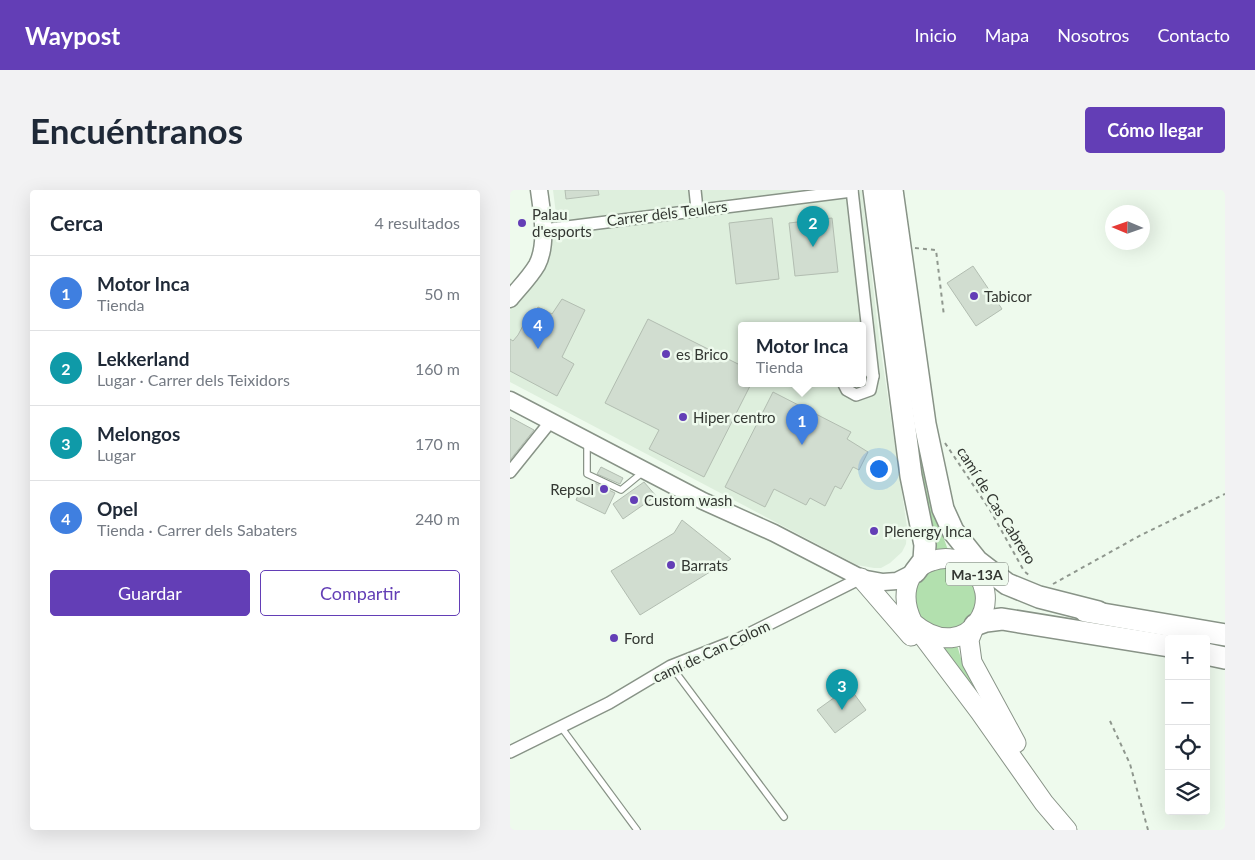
<!DOCTYPE html>
<html lang="es">
<head>
<meta charset="utf-8">
<style>
	:root { --surface:#fff; --page:#f2f2f3; --text:#1f2937; --muted:#747a83; --line:#e0e1e3; --accent:#633eb6 }
	body { margin:0; font-family:Lato,sans-serif; background:var(--page); color:var(--text) }
	.controls { position:absolute; right:15px; bottom:15px; display:grid; overflow:hidden; border-radius:5px; box-shadow:0 5px 20px #0002 }
	.controls button { width:45px; height:45px; display:grid; place-items:center; padding:0; border:0; border-bottom:1px solid var(--line); background:var(--surface); color:var(--text); font:25px sans-serif }
	.compass { position:absolute; left:595px; top:15px; width:45px; height:45px; border-radius:50%; background:var(--surface); box-shadow:0 5px 20px #0002; rotate:272deg }
	.you { position:absolute; left:368px; top:278px; width:18px; height:18px; margin:-12px; border:4px solid #fff; border-radius:50%; background:#1a73e8; box-shadow:0 0 0 8px #1a73e833 }
	.badge { display:grid; place-items:center; width:32px; height:32px; border-radius:50%; background:var(--accent); color:#fff; font-size:16px; font-weight:700 }
	.pin { position:absolute; translate:-50% -41px; filter:drop-shadow(0 1px 2px #0008) }
	.pin::after { content:''; position:absolute; top:26px; width:18px; height:15px; background:inherit; clip-path:polygon(0 0,100% 0,50% 100%) }
	.popup { position:absolute; left:228px; top:132px; width:128px; height:65px; box-sizing:border-box; display:grid; place-content:center; border-radius:5px; background:var(--surface); filter:drop-shadow(0 1px 4px #0005); font-size:16px; white-space:nowrap; color:var(--muted) }
	.popup b { font-size:19px; color:var(--text) }
	.popup::after { content:''; position:absolute; left:50%; top:100%; margin-left:-10px; border:10px solid transparent; border-top-color:var(--surface) }
	.list { margin:0; padding:0; list-style:none }
	h2 { display:flex; justify-content:space-between; align-items:center; height:65px; margin:0; padding:0 20px; font-size:21px }
	h2 small { font-size:16px; font-weight:400; color:var(--muted) }
	.list li { display:grid; grid-template-columns:32px 1fr auto; gap:15px; align-items:center; box-sizing:border-box; height:75px; padding:0 20px; border-top:1px solid var(--line) }
	.list b { display:block; font-size:19px; white-space:nowrap }
	.list p { margin:0; font-size:16px; white-space:nowrap; color:var(--muted) }
	.list em { font-size:16px; font-style:normal; color:var(--muted) }
	.actions { display:flex; gap:10px; padding:15px 20px }
	.actions a { flex:1; padding:11px 0; border:1px solid var(--accent); border-radius:5px; text-align:center; font-size:18px; color:var(--accent) }
	.actions .main { background:var(--accent); color:#fff }
	.icon { flex:none; width:28px; height:28px; fill:none; stroke:currentColor; stroke-width:2; stroke-linecap:round; stroke-linejoin:round }
	.map { position:relative; flex:none; width:715px; height:640px; overflow:hidden; border-radius:5px }
	header { display:flex; align-items:center; gap:30px; box-sizing:border-box; height:70px; padding:0 25px; background:var(--accent); color:#fff }
	header strong { font-size:24px }
	nav { display:flex; gap:28px; margin-inline-start:auto; font-size:18px }
	.intro { display:flex; align-items:center; justify-content:space-between; box-sizing:border-box; height:120px; padding:0 30px }
	h1 { margin:0; font-size:35px }
	.button { padding:12px 22px; border-radius:5px; background:var(--accent); color:#fff; font-size:18px; font-weight:700 }
	main { display:flex; gap:30px; padding:0 30px }
	aside { flex:1; background:var(--surface); border-radius:5px; box-shadow:0 5px 20px #0002 }
	.map>svg:first-child { display:block }
	.built { fill:#deefdd; fill-rule:evenodd }
	.green { fill:#b2e0ae }
	.building { fill:#d1ddd0; stroke:#b2bdb1 }
	.lines { fill:none; stroke-linecap:round; stroke-linejoin:round }
	.lane-casing { stroke:#889387; stroke-width:8 }
	.street-casing { stroke:#889387; stroke-width:14 }
	.secondary-casing { stroke:#889387; stroke-width:19 }
	.primary-casing { stroke:#889387; stroke-width:21 }
	.highway-casing { stroke:#889387; stroke-width:24 }
	.path { stroke:#8f978e; stroke-width:2; stroke-dasharray:4 4; stroke-linecap:butt }
	.lane { stroke:#fff; stroke-width:5.5 }
	.street { stroke:#fff; stroke-width:11 }
	.secondary { stroke:#fff; stroke-width:16 }
	.primary { stroke:#fff; stroke-width:19 }
	.highway { stroke:#fff; stroke-width:21 }
	.poi-dot { fill:#633eb6; stroke:#eefaed; stroke-width:2 }
	.labels { text-anchor:middle; dominant-baseline:central; stroke-width:5; stroke-linejoin:round; paint-order:stroke }
	.shield { fill:#eefaed; stroke:#6b726a; stroke-width:1 }
	.shield-label { font-size:14px; font-weight:bold; fill:#333732 }
	.street-label { font-size:15px; fill:#333732; stroke:#eefaed }
	.poi-label { font-size:15px; fill:#333732; stroke:#eefaed; text-anchor:start }
</style>
</head>
<body>
<header>
<strong>Waypost</strong>
<nav><a>Inicio</a><a>Mapa</a><a>Nosotros</a><a>Contacto</a></nav>
</header>
<div class="intro"><h1>Encuéntranos</h1><a class="button">Cómo llegar</a></div>
<main>
<aside>
<h2>Cerca<small>4 resultados</small></h2>
<ul class="list">
<li><span class="badge" style="background:#3f7fe0">1</span><div><b>Motor Inca</b><p>Tienda</p></div><em>50 m</em></li>
<li><span class="badge" style="background:#0f9aa8">2</span><div><b>Lekkerland</b><p>Lugar · Carrer dels Teixidors</p></div><em>160 m</em></li>
<li><span class="badge" style="background:#0f9aa8">3</span><div><b>Melongos</b><p>Lugar</p></div><em>170 m</em></li>
<li><span class="badge" style="background:#3f7fe0">4</span><div><b>Opel</b><p>Tienda · Carrer dels Sabaters</p></div><em>240 m</em></li>
</ul>
<div class="actions"><a class="main">Guardar</a><a>Compartir</a></div>
</aside>
<div class="map">
<svg width="715" height="640" viewBox="0 0 715 640">
	<rect width="100%" height="100%" fill="#eefaed"/>
	<!-- built -->
	<path class="built" d="M 43,0 L 352,0 L 369,148 L 397,337 L 396,354 L 392,362 L 380,373 L 371,378 L 364,378 L 347,375 L 0,192 L 0,120 L 38,69 L 46,24 ZM 232,136 L 352,136 L 352,194 L 232,194 Z"/>
	<!-- green -->
	<g class="green">
		<path d="M 399,182 L 417,302 L 438,360 L 426,362 L 412,307 Z"/>
		<circle cx="435" cy="408" r="31"/>
		<path d="M 447,455 L 453,475 L 482,525 L 431,456 Z"/>
	</g>
	<!-- building -->
	<g class="building">
		<path d="M 55,0 L 88,0 L 89,5 L 56,9 Z"/>
		<path d="M 262,28 L 269,89 L 226,94 L 219,33 Z"/>
		<path d="M 322,28 L 328,82 L 285,86 L 279,33 Z"/>
		<path d="M 463,76 L 492,119 L 466,136 L 437,93 Z"/>
		<path d="M 52,109 L 75,120 L 52,167 L 64,174 L 47,206 L 0,181 L 0,149 L 3,151 L 8,145 L 16,130 L 20,132 L 28,117 L 42,124 Z"/>
		<path d="M 138,129 L 232,176 L 232,194 L 241,194 L 194,287 L 139,259 L 149,240 L 95,213 Z"/>
		<path d="M 263,202 L 341,242 L 337,249 L 358,262 L 349,280 L 343,277 L 331,299 L 325,296 L 315,316 L 300,308 L 296,315 L 264,299 L 255,317 L 215,297 Z"/>
		<path d="M 0,227 L 24,240 L 0,270 Z"/>
		<path d="M 91,277 L 113,288 L 110,294 L 87,284 Z"/>
		<path d="M 83,292 L 105,303 L 95,324 L 66,310 L 72,297 L 79,301 Z"/>
		<path d="M 134,292 L 146,306 L 113,329 L 103,314 Z"/>
		<path d="M 172,330 L 221,369 L 130,425 L 101,381 L 164,343 Z"/>
		<path d="M 339,497 L 356,520 L 325,543 L 307,520 Z"/>
	</g>
	<g class="lines">
		<!-- lane casing -->
		<g class="lane-casing">
			<g id="lane">
				<path d="M 77,252 L 77,284 L 111,300 L 133,282"/>
				<path d="M 161,476 L 274,627"/>
				<path d="M 51,537 L 127,640"/>
			</g>
		</g>
		<!-- street casing -->
		<g class="street-casing">
			<g id="street">
				<path d="M 185,0 L 187,19"/>
				<path d="M 342,0 L 363,186"/>
				<path d="M 33,40 L 342,1"/>
				<path d="M 334,194 L 337,200 L 346,205 L 360,200 L 363,186 L 358,178 L 352,175"/>
				<path d="M 0,282 L 41,231"/>
				<path d="M 0,562 L 99,513 L 161,476 L 227,450 L 351,388"/>
			</g>
		</g>
		<!-- secondary casing -->
		<g class="secondary-casing">
			<g id="secondary">
				<path d="M 0,109 C 9,98 20,87 27,75 C 38,54 32,22 29,0"/>
				<path d="M 0,210 L 193,311 L 264,343 L 351,388 L 373,392 L 387,391 L 405,382"/>
			</g>
		</g>
		<!-- primary casing -->
		<g class="primary-casing">
			<g id="primary">
				<path d="M 351,388 L 401,446"/>
				<path d="M 403,433 C 458,480 503,403 455,374 C 446,368 433,367 422,371 C 393,380 391,410 403,433 L 470,522 L 534,613 L 557,640"/>
				<path d="M 465,435 L 459,450 L 462,472 L 506,553"/>
			</g>
		</g>
		<!-- highway casing -->
		<g class="highway-casing">
			<g id="highway">
				<path d="M 364,0 L 401,286 L 415,355 L 414,370 L 405,382"/>
				<path d="M 382,0 L 415,234 L 433,319 L 443,341 L 467,371 L 497,394 L 529,407 L 588,422"/>
				<path d="M 575,421 L 715,445"/>
				<path d="M 465,435 L 476,431 L 492,429 L 659,456"/>
				<path d="M 696,464 L 715,468"/>
			</g>
		</g>
		<!-- path -->
		<g class="path">
			<path d="M 405,58 L 426,60 L 434,126"/>
			<path d="M 435,253 L 480,320 L 514,381 L 520,386"/>
			<path d="M 543,394 L 631,345 L 715,304"/>
			<path d="M 600,531 L 620,574 L 638,640"/>
		</g>
		<!-- lane -->
		<use href="#lane" class="lane"/>
		<!-- street -->
		<use href="#street" class="street"/>
		<!-- secondary -->
		<use href="#secondary" class="secondary"/>
		<!-- primary -->
		<use href="#primary" class="primary"/>
		<!-- highway -->
		<use href="#highway" class="highway"/>
	</g>
	<!-- markers -->
	<g class="poi-dot">
		<circle cx="12" cy="33" r="5"/>
		<circle cx="464" cy="106" r="5"/>
		<circle cx="156" cy="164" r="5"/>
		<circle cx="173" cy="227" r="5"/>
		<circle cx="94" cy="299" r="5"/>
		<circle cx="124" cy="310" r="5"/>
		<circle cx="364" cy="341" r="5"/>
		<circle cx="161" cy="375" r="5"/>
		<circle cx="104" cy="448" r="5"/>
	</g>
	<g class="labels">
		<!-- shield labels -->
		<rect class="shield" x="436" y="372.5" width="62" height="23" rx="4"/>
		<g class="shield-label">
			<text x="467" y="384">Ma-13A</text>
		</g>
		<!-- street labels -->
		<g class="street-label">
			<text transform="translate(157 23) rotate(-7)">Carrer dels Teulers</text>
			<text transform="translate(487 315) rotate(58)">camí de Cas Cabrero</text>
			<text transform="translate(201 461) rotate(-25)">camí de Can Colom</text>
		</g>
		<!-- poi labels -->
		<g class="poi-label">
			<text x="22" y="24">Palau<tspan x="22" dy="17">d'esports</tspan></text>
			<text x="474" y="106">Tabicor</text>
			<text x="166" y="164">es Brico</text>
			<text x="183" y="227">Hiper centro</text>
			<text x="84" y="299" text-anchor="end">Repsol</text>
			<text x="134" y="310">Custom wash</text>
			<text x="374" y="341">Plenergy Inca</text>
			<text x="171" y="375">Barrats</text>
			<text x="114" y="448">Ford</text>
		</g>
	</g>
</svg>
<div class="controls">
<button>+</button>
<button>−</button>
<button><svg class="icon" aria-label="locate" viewBox="0 0 24 24"><circle cx="12" cy="12" r="6"/><path d="M12 2v4M12 18v4M2 12h4M18 12h4"/></svg></button>
<button><svg class="icon" aria-label="layers" viewBox="0 0 24 24"><path d="M12 4l9 5-9 5-9-5zM3 14l9 5 9-5"/></svg></button>
</div>
<svg class="compass" viewBox="-18 -18 36 36"><path d="M0-13l5 13h-10z" fill="#e53935"/><path d="M0 13l5-13h-10z" fill="#747a83"/></svg>
<div class="you"></div>
<div class="pin badge" style="left:292px;top:255px;background:#3f7fe0">1</div>
<div class="popup"><b>Motor Inca</b>Tienda</div>
<div class="pin badge" style="left:303px;top:57px;background:#0f9aa8">2</div>
<div class="pin badge" style="left:332px;top:520px;background:#0f9aa8">3</div>
<div class="pin badge" style="left:28px;top:159px;background:#3f7fe0">4</div>
</div>
</main>
</body>
</html>
